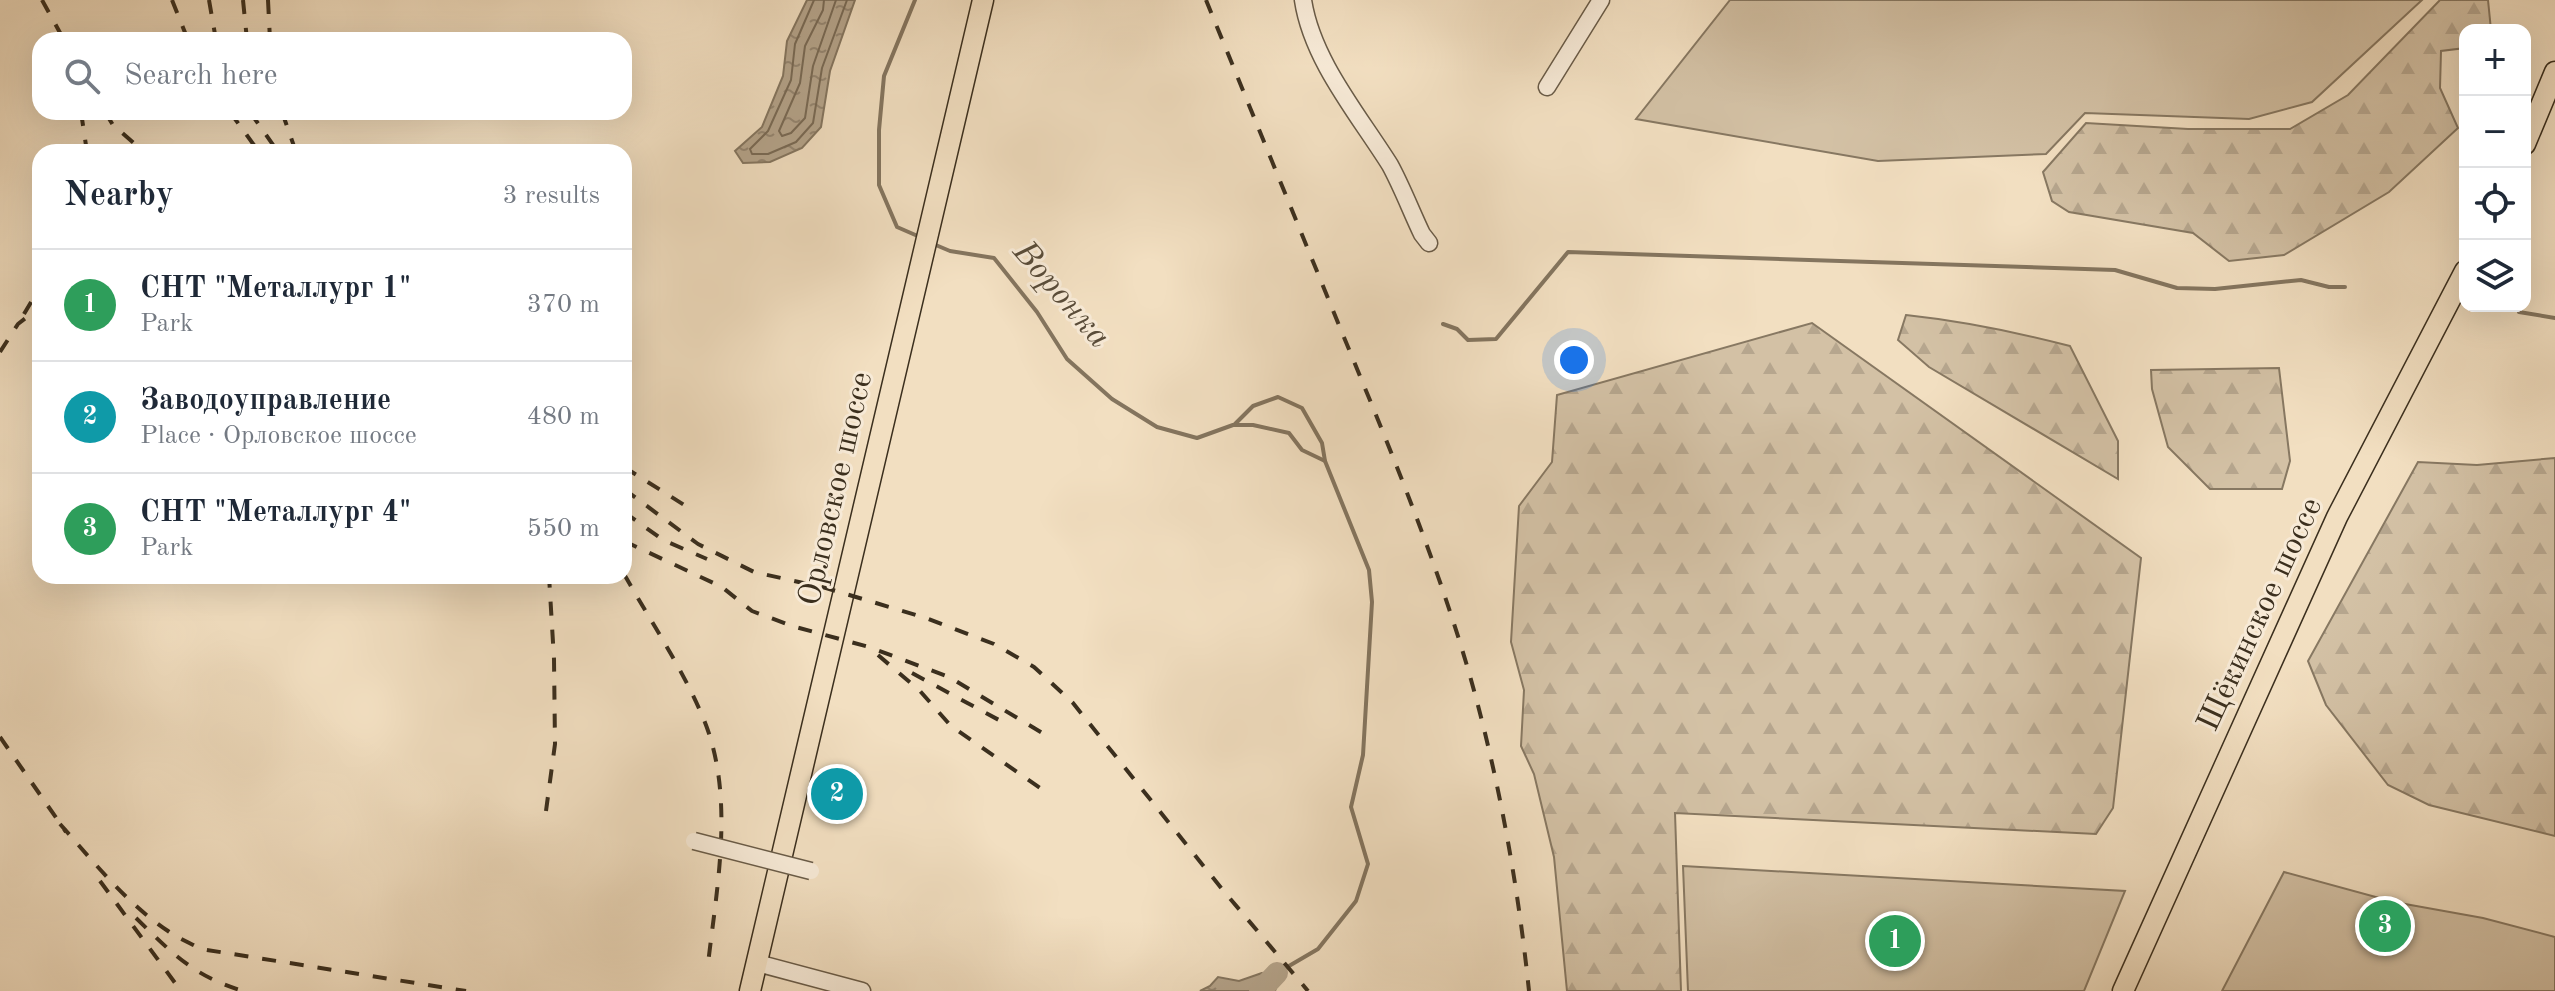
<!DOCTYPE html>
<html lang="en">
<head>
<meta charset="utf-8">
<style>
	:root { --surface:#fff; --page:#f2f2f3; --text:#1f2937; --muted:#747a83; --line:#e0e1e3; --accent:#2563eb }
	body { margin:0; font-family:"Old Standard TT",serif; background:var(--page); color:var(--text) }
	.controls { position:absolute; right:24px; top:24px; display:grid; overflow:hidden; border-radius:16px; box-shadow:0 8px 32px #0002 }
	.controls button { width:72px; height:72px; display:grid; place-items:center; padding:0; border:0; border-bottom:2px solid var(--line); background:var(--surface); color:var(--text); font:40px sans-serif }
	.you { position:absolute; left:1574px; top:360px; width:28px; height:28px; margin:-20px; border:6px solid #fff; border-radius:50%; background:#1a73e8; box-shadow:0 0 0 12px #1a73e833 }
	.badge { display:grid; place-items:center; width:52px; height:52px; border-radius:50%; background:var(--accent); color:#fff; font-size:26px; font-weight:700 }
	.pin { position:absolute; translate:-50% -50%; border:4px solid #fff; box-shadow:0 2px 8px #0006 }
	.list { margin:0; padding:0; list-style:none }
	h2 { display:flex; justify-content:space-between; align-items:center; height:104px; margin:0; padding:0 32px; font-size:34px }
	h2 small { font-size:26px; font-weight:400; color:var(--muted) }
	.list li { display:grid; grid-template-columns:52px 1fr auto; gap:24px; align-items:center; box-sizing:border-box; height:112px; padding:0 32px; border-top:2px solid var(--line) }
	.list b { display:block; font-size:30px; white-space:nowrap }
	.list p { margin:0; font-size:26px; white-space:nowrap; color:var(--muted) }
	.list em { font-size:26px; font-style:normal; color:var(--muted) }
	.icon { flex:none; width:44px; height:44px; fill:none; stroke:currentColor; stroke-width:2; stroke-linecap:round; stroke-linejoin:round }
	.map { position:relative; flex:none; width:2555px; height:991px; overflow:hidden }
	.search { position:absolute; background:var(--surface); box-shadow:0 8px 32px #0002; left:32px; top:32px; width:600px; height:88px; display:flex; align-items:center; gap:20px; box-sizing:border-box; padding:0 28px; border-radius:24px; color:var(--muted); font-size:30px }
	.panel { position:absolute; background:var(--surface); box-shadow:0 8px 32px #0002; left:32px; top:144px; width:600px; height:440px; border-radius:24px }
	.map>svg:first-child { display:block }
	.forest { fill:url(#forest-firs); stroke:#877862; stroke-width:2 }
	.green { fill:#d3c1a5; stroke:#877862; stroke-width:2 }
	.water { fill:url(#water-ripples); stroke:#84755f; stroke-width:2 }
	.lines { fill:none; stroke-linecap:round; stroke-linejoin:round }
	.shore { stroke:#786954; stroke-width:2 }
	.stream { stroke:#84755f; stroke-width:4 }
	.river { stroke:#b4a38a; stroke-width:22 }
	.minor-casing { stroke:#695b47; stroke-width:19 }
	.major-casing { stroke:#3b2f1e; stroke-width:23 }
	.minor { stroke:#f7ead7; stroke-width:16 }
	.major { stroke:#f2dfc1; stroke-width:20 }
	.rail { stroke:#3b2f1e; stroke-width:4; stroke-dasharray:14 14; stroke-linecap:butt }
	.minor-bridge-casing { stroke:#695b47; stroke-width:19; stroke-linecap:butt }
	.minor-bridge { stroke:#f7ead7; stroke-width:16 }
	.labels { text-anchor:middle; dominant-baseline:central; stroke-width:6; stroke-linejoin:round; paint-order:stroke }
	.street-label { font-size:32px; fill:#3b2f1e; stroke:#f7ead7 }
	.water-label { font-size:34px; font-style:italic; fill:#594c39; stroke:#f7ead7 }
</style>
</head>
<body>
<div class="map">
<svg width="2555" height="991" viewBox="0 0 2555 991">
	<defs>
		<pattern id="forest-firs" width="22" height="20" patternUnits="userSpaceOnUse" patternTransform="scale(2)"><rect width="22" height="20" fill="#d3c1a5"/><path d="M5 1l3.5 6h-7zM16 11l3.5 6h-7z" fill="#b6a68e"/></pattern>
		<pattern id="water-ripples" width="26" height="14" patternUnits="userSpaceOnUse" patternTransform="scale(2)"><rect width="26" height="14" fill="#b4a38a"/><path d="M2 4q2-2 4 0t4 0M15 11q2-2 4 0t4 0" fill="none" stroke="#948570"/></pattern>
	</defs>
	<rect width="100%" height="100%" fill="#f2dfc1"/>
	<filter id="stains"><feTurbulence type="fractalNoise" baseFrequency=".0025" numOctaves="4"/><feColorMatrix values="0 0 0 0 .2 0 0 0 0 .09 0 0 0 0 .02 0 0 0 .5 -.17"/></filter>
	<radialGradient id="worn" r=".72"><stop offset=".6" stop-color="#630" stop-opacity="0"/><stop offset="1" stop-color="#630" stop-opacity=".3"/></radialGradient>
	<!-- forest -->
	<g class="forest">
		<path d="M 2440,0 L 2488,0 L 2491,30 L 2465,30 L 2465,48 L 2441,51 L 2440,88 L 2458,128 L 2389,192 L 2284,255 L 2229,261 L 2193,233 L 2069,212 L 2052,201 L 2043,172 L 2086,123 L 2188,129 L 2290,129 L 2348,95 Z"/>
		<path d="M 1906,315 C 1962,321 2016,332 2070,346 L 2118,441 L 2118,479 L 1929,367 L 1898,340 Z"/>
		<path d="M 1812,323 L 2141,558 L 2113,808 L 2096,834 L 1675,813 L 1681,991 L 1567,991 L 1554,857 L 1534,774 L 1521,746 L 1524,690 L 1511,642 L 1519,506 L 1552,462 L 1557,395 Z"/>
		<path d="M 2279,368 L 2290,461 L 2282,489 L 2210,489 L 2168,447 L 2152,389 L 2151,370 Z"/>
		<path d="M 2555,458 L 2555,836 L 2429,805 L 2388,785 L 2326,705 L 2308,661 L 2418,462 L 2477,465 Z"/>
	</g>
	<!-- green -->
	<g class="green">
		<path d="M 1730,0 L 2422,0 L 2312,102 L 2249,119 L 2085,113 L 2046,154 L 1878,161 L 1636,119 Z"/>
		<path d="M 1683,866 L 2125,891 L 2084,991 L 1688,991 Z"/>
		<path d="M 2284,872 L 2394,902 L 2483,918 L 2555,937 L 2555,991 L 2222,991 Z"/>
	</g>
	<!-- water -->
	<g class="water">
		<path d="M 807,0 L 855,0 L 830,71 L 821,127 L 802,148 L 770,162 L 743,163 L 735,151 L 762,127 L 783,76 L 787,41 Z"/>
		<path d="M 1262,973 L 1276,988 L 1275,991 L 1200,991 L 1210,986 L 1218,977 L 1239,981 Z"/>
	</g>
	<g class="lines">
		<!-- shore -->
		<g class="shore">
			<path d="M 814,0 L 795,44 L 791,80 L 768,131 L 750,149 L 752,154 L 768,154 L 796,142 L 813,123 L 822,68 L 847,0"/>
			<path d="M 824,0 L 823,10 L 805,46 L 800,83 L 779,131 L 782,136 L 791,133 L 805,118 L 813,66 L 836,0"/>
		</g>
		<!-- stream -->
		<g class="stream">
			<path d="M 915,0 L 884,76 L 879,130 L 879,185 L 897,227 L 920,237"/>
			<path d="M 931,243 L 950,251 L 994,258 L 1037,312 L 1067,359 L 1112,399 L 1157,427 L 1197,438 L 1233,425 L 1253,425 L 1289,433 L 1302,450 L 1325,461 L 1369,570 L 1372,602 L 1363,755 L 1351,807 L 1368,864 L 1356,901 L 1318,949 L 1277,973"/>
			<path d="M 2519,312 L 2555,318"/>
			<path d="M 1443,324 L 1457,329 L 1468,340 L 1496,339 L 1568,252 L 2115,270 L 2177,288 L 2215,289 L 2301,280 L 2329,287 L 2345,287"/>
			<path d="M 1235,424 L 1253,406 L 1278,397 L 1302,408 L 1322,443 L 1325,461"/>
		</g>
		<!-- river -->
		<path class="river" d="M 1260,991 L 1277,973"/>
		<!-- minor casing -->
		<g class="minor-casing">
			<g id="minor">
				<path d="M 1303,0 C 1312,60 1358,114 1390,165 C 1402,187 1411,211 1422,234 L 1429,243"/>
				<path d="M 1547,87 L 1601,0"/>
				<path d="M 757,963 L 862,991"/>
			</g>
		</g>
		<!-- major casing -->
		<g class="major-casing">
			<g id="major">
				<path d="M 2525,144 L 2555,72"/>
				<path d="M 750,991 L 983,0"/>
				<path d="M 2123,991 L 2337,517 L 2465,271"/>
			</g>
		</g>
		<!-- minor -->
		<use href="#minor" class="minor"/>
		<!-- major -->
		<use href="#major" class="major"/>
		<!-- rail -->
		<g class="rail">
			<path d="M 42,0 L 64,40"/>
			<path d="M 172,0 L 188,40"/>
			<path d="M 209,0 L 216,40"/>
			<path d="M 243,0 L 247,40"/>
			<path d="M 268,0 L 270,40"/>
			<path d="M 1206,0 C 1251,110 1296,220 1341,330 C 1388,444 1436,558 1470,676 C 1499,779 1518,885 1529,991"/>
			<path d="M 81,112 L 87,152"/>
			<path d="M 105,112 L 113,125 L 144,152"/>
			<path d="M 230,112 L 259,152"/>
			<path d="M 250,112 L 278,152"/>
			<path d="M 282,112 L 296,152"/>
			<path d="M 24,314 L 40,287"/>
			<path d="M 0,352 L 18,324 L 40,307"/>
			<path d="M 624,467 L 689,508"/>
			<path d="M 624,489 L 698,544 L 754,572 L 826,588 L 926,618 L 994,644 L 1034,667 L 1073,703 L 1222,889 L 1308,991"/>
			<path d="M 624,512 L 663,540 L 707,559"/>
			<path d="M 624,541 L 722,587 L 752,611 L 792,626 L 869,647 L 949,677 L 1044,734"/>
			<path d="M 624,574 C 651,622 683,669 704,720 C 735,796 717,886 708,964"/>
			<path d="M 878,655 L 920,691 L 951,726 L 1050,795"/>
			<path d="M 912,673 L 1010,726"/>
			<path d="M 0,737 L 66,832"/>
			<path d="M 546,811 L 555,744 L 554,659 L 549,576"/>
			<path d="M 60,824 C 93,861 126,903 168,931 C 178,938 190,943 201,949 L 466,991"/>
			<path d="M 100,881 L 181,991"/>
			<path d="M 136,918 C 172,953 193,976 243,991"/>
		</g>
		<!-- minor-bridge casing -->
		<g class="minor-bridge-casing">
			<path id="minor-bridge" d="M 694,841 L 811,871"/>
		</g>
		<!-- minor-bridge -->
		<use href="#minor-bridge" class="minor-bridge"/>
	</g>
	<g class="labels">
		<!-- street labels -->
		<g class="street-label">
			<text transform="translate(837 489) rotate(-77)">Орловское шоссе</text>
			<text transform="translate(2261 615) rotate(-65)">Щёкинское шоссе</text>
		</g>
		<!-- water labels -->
		<g class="water-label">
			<text transform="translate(1061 295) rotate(49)">Воронка</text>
		</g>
	</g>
	<rect width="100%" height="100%" filter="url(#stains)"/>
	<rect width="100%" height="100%" fill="url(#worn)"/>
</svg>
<div class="controls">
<button>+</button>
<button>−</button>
<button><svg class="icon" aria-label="locate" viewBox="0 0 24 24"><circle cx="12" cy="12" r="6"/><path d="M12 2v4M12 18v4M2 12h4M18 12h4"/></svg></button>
<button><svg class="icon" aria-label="layers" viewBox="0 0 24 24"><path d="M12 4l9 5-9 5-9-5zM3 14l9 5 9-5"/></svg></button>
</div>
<div class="you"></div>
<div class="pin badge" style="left:1895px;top:941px;background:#2e9e5b">1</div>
<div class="pin badge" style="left:837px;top:794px;background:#0f9aa8">2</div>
<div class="pin badge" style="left:2385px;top:926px;background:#2e9e5b">3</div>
<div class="search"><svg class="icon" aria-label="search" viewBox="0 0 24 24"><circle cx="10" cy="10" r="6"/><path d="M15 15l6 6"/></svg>Search here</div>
<section class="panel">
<h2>Nearby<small>3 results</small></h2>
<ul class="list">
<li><span class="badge" style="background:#2e9e5b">1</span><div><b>СНТ &quot;Металлург 1&quot;</b><p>Park</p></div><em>370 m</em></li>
<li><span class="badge" style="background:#0f9aa8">2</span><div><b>Заводоуправление</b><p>Place · Орловское шоссе</p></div><em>480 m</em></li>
<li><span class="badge" style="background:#2e9e5b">3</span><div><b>СНТ &quot;Металлург 4&quot;</b><p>Park</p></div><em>550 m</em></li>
</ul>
</section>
</div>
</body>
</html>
